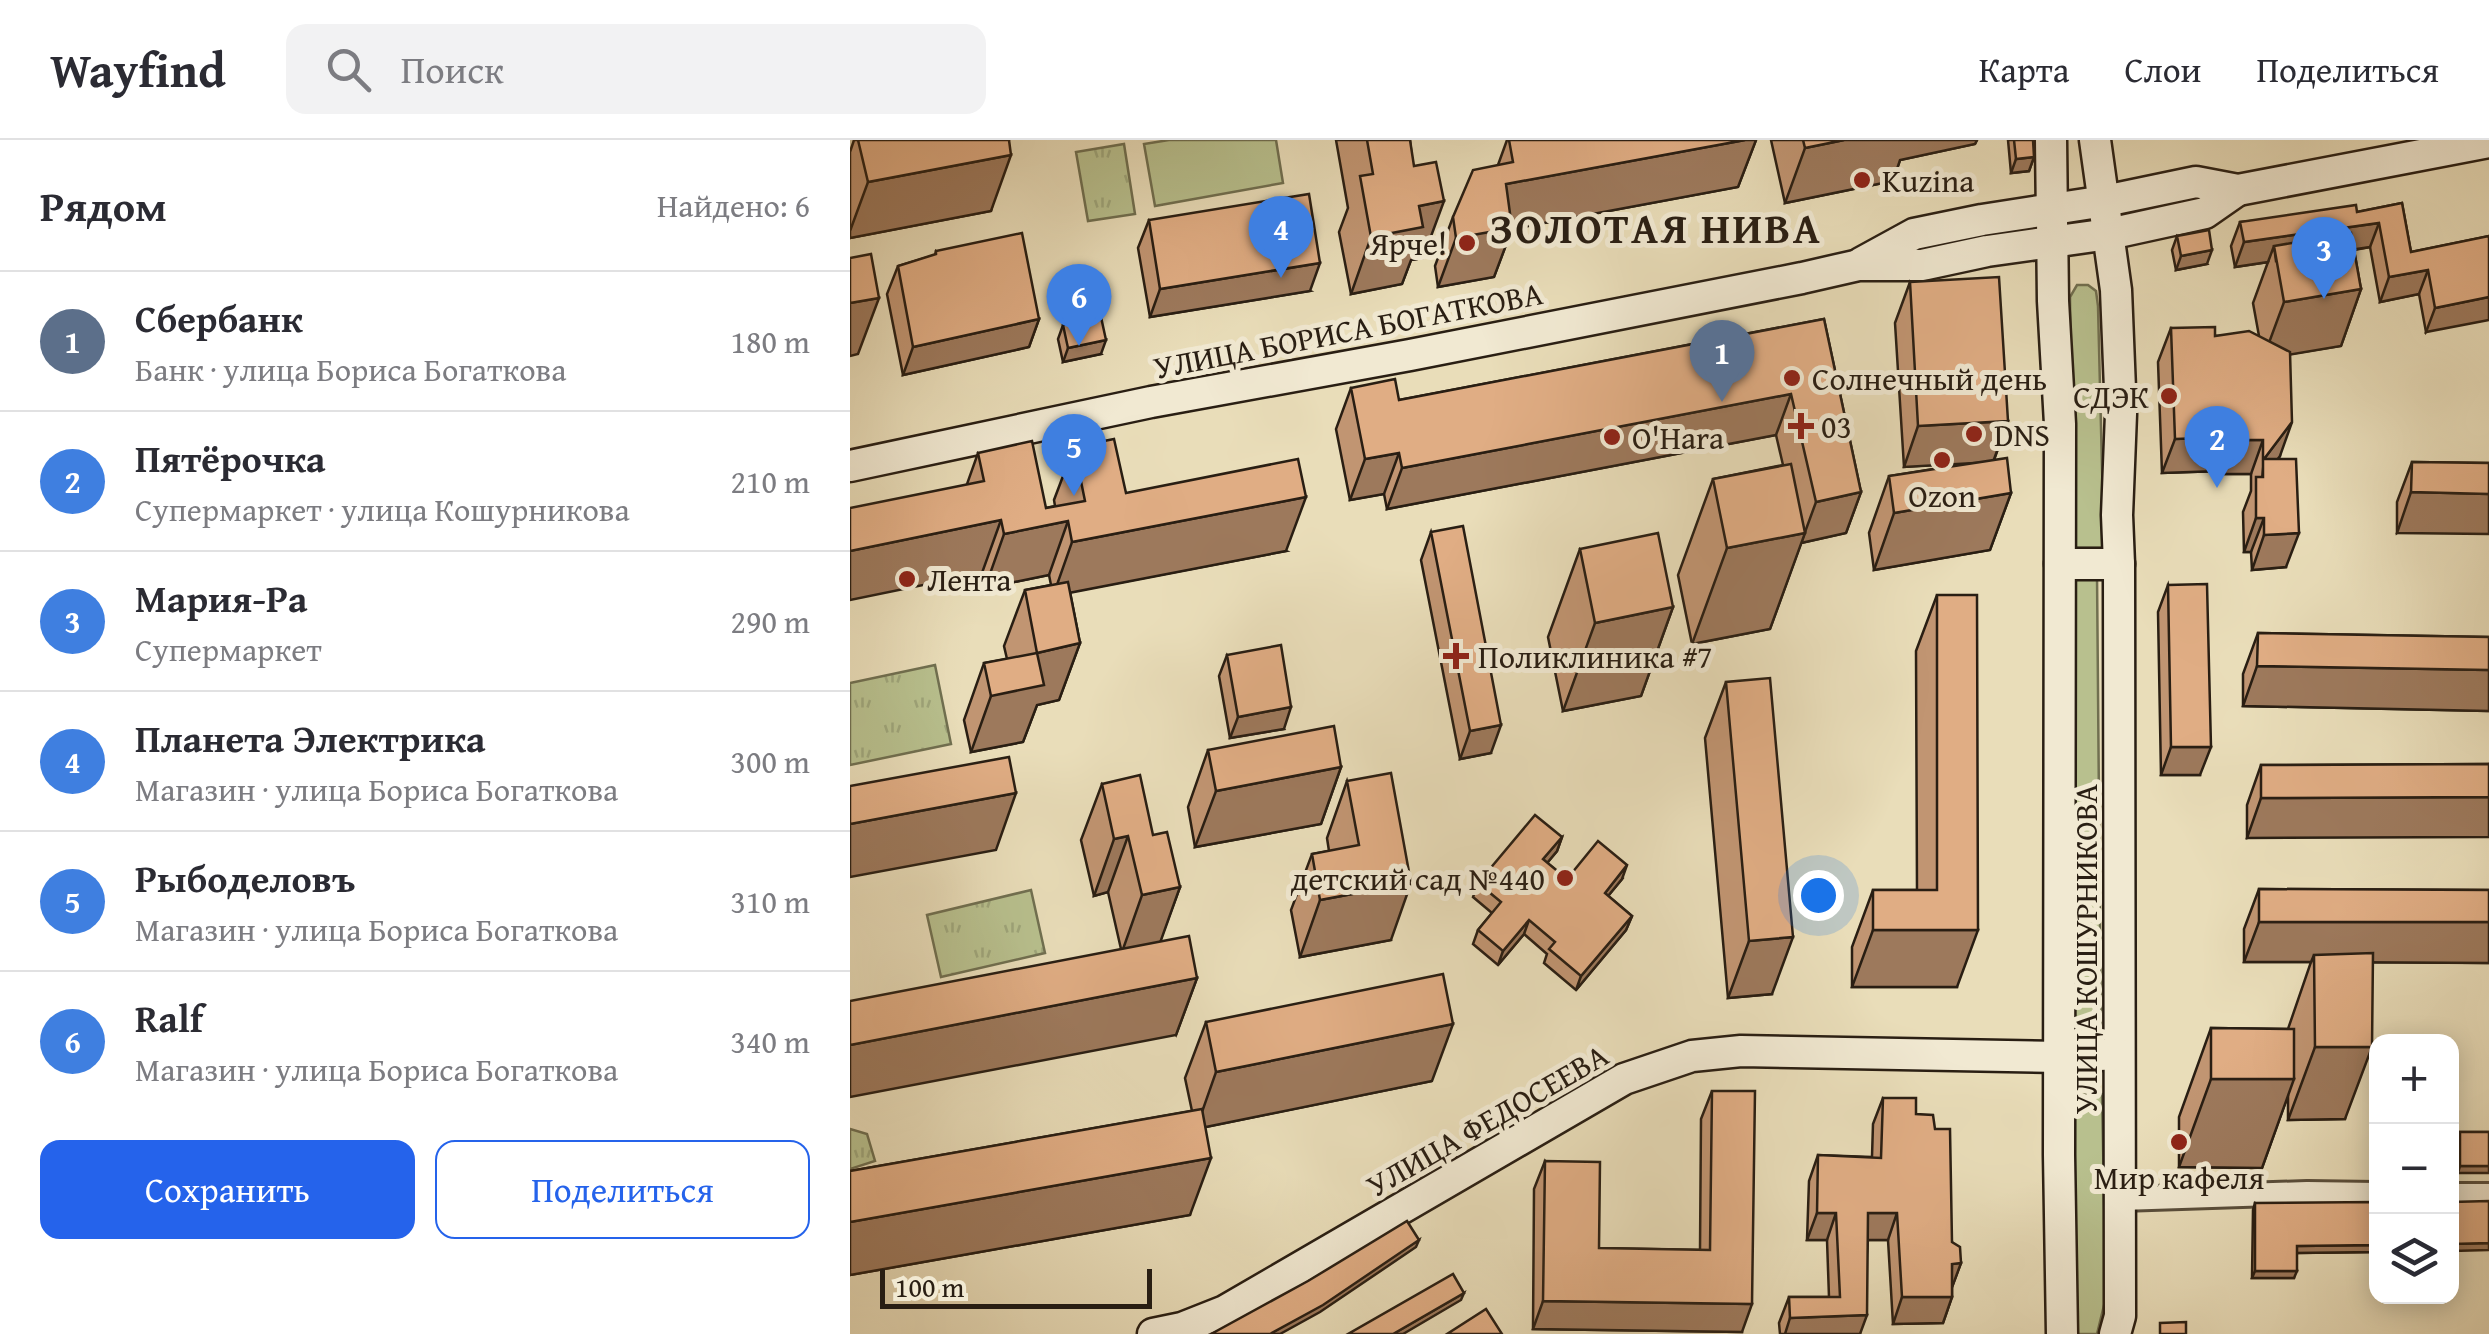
<!DOCTYPE html>
<html lang="ru">
<head>
<meta charset="utf-8">
<style>
	:root { --surface:#fff; --page:#f2f2f3; --text:#2b2b33; --muted:#7c7c81; --line:#e1e1e2; --accent:#2563eb }
	body { margin:0; font-family:"Gentium Book Plus",serif; background:var(--page); color:var(--text) }
	.controls { position:absolute; right:30px; bottom:30px; display:grid; overflow:hidden; border-radius:20px; box-shadow:0 5px 25px #0003 }
	.controls button { width:90px; height:90px; display:grid; place-items:center; padding:0; border:0; border-bottom:2px solid var(--line); background:var(--surface); color:var(--text); font:50px sans-serif }
	.scale { position:absolute; left:30px; bottom:25px; width:272px; box-sizing:border-box; padding-left:10px; border:5px solid #291e13; border-top:0; font-size:28px; line-height:35px; white-space:nowrap; color:#291e13; -webkit-text-stroke:8px #f1e9d2; paint-order:stroke }
	.you { position:absolute; left:968px; top:755px; width:35px; height:35px; margin:-25px; border:8px solid #fff; border-radius:50%; background:#1a73e8; box-shadow:0 0 0 15px #1a73e833 }
	.badge { display:grid; place-items:center; width:65px; height:65px; border-radius:50%; background:var(--accent); color:#fff; font-size:32px; font-weight:700 }
	.pin { position:absolute; translate:-50% -82px; filter:drop-shadow(0 2px 5px #0008) }
	.pin::after { content:''; position:absolute; top:52px; width:35px; height:30px; background:inherit; clip-path:polygon(0 0,100% 0,50% 100%) }
	.list { margin:0; padding:0; list-style:none }
	h2 { display:flex; justify-content:space-between; align-items:center; height:130px; margin:0; padding:0 40px; font-size:42px }
	h2 small { font-size:32px; font-weight:400; color:var(--muted) }
	.list li { display:grid; grid-template-columns:65px 1fr auto; gap:30px; align-items:center; box-sizing:border-box; height:140px; padding:0 40px; border-top:2px solid var(--line) }
	.list b { display:block; font-size:38px; white-space:nowrap }
	.list p { margin:0; font-size:32px; white-space:nowrap; color:var(--muted) }
	.list em { font-size:32px; font-style:normal; color:var(--muted) }
	.actions { display:flex; gap:20px; padding:30px 40px }
	.actions a { flex:1; padding:22px 0; border:2px solid var(--accent); border-radius:20px; text-align:center; font-size:35px; color:var(--accent) }
	.actions .main { background:var(--accent); color:#fff }
	.icon { flex:none; width:55px; height:55px; fill:none; stroke:currentColor; stroke-width:2; stroke-linecap:round; stroke-linejoin:round }
	.map { position:relative; flex:none; width:1639px; height:1194px; overflow:hidden }
	header { display:flex; align-items:center; gap:60px; box-sizing:border-box; height:140px; padding:0 50px; background:var(--surface); border-bottom:2px solid var(--line) }
	header strong { font-size:48px }
	nav { display:flex; gap:55px; margin-inline-start:auto; font-size:35px }
	.search { width:700px; height:90px; background:var(--page); display:flex; align-items:center; gap:25px; box-sizing:border-box; padding:0 35px; border-radius:20px; color:var(--muted); font-size:38px }
	main { display:flex }
	aside { flex:1; background:var(--surface) }
	.map>svg:first-child { display:block }
	.grass { fill:#b8c08e; stroke:#706f50; stroke-width:2.5 }
	.park { fill:url(#park-tufts); stroke:#706f50; stroke-width:2.5 }
	.lines { fill:none; stroke-linecap:round; stroke-linejoin:round }
	.street-casing { stroke:#594e3c; stroke-width:28 }
	.secondary-casing { stroke:#291e13; stroke-width:35 }
	.street { stroke:#f1e9d2; stroke-width:22 }
	.secondary { stroke:#f1e9d2; stroke-width:30 }
	.wall { fill:#c19572; stroke:#291e13; stroke-width:2.5 }
	.shaded-wall { fill:#9d795c; stroke:#291e13; stroke-width:2.5 }
	.building { fill:#e0ad84; stroke:#291e13; stroke-width:2.5 }
	.poi-dot { fill:#8f2418; stroke:#f1e9d2; stroke-width:4 }
	.labels { text-anchor:middle; dominant-baseline:central; stroke-width:10; stroke-linejoin:round; paint-order:stroke }
	.poi-label { font-size:32px; fill:#291e13; stroke:#f1e9d2; text-anchor:start }
	.street-label { font-size:32px; fill:#291e13; stroke:#f1e9d2 }
	.district-label { font-size:42px; font-weight:bold; letter-spacing:2.5px; fill:#291e13; stroke:#f1e9d2 }
</style>
</head>
<body>
<header>
<strong>Wayfind</strong>
<div class="search"><svg class="icon" aria-label="search" viewBox="0 0 24 24"><circle cx="10" cy="10" r="6"/><path d="M15 15l6 6"/></svg>Поиск</div>
<nav><a>Карта</a><a>Слои</a><a>Поделиться</a></nav>
</header>
<main>
<aside>
<h2>Рядом<small>Найдено: 6</small></h2>
<ul class="list">
<li><span class="badge" style="background:#5c6f8a">1</span><div><b>Сбербанк</b><p>Банк · улица Бориса Богаткова</p></div><em>180 m</em></li>
<li><span class="badge" style="background:#3f7fe0">2</span><div><b>Пятёрочка</b><p>Супермаркет · улица Кошурникова</p></div><em>210 m</em></li>
<li><span class="badge" style="background:#3f7fe0">3</span><div><b>Мария-Ра</b><p>Супермаркет</p></div><em>290 m</em></li>
<li><span class="badge" style="background:#3f7fe0">4</span><div><b>Планета Электрика</b><p>Магазин · улица Бориса Богаткова</p></div><em>300 m</em></li>
<li><span class="badge" style="background:#3f7fe0">5</span><div><b>Рыбоделовъ</b><p>Магазин · улица Бориса Богаткова</p></div><em>310 m</em></li>
<li><span class="badge" style="background:#3f7fe0">6</span><div><b>Ralf</b><p>Магазин · улица Бориса Богаткова</p></div><em>340 m</em></li>
</ul>
<div class="actions"><a class="main">Сохранить</a><a>Поделиться</a></div>
</aside>
<div class="map">
<svg width="1639" height="1194" viewBox="0 0 1639 1194">
	<defs>
		<pattern id="park-tufts" width="24" height="20" patternUnits="userSpaceOnUse" patternTransform="scale(2.5)"><rect width="24" height="20" fill="#b8c08e"/><path d="M3 7l-1-3M5 7V3M7 7l1-3M15 17l-1-3M17 17v-4M19 17l1-3" fill="none" stroke="#9ea57a"/></pattern>
	</defs>
	<rect width="100%" height="100%" fill="#e9ddb9"/>
	<filter id="stains"><feTurbulence type="fractalNoise" baseFrequency=".002" numOctaves="4"/><feColorMatrix values="0 0 0 0 .2 0 0 0 0 .09 0 0 0 0 .02 0 0 0 .5 -.17"/></filter>
	<radialGradient id="worn" r=".72"><stop offset=".6" stop-color="#630" stop-opacity="0"/><stop offset="1" stop-color="#630" stop-opacity=".3"/></radialGradient>
	<!-- grass -->
	<g class="grass">
		<path d="M 319,0 L 426,0 L 433,43 L 305,66 L 294,4 Z"/>
		<path d="M 1227,145 L 1238,145 L 1246,151 L 1248,166 L 1254,408 L 1223,408 L 1220,157 Z"/>
		<path d="M 1219,434 L 1247,434 L 1251,895 L 1224,898 Z"/>
		<path d="M 1252,954 L 1256,1157 L 1247,1194 L 1223,1194 L 1221,955 Z"/>
	</g>
	<!-- park -->
	<g class="park">
		<path d="M 274,4 L 285,74 L 238,81 L 226,12 Z"/>
		<path d="M 85,525 L 101,604 L 0,625 L 0,543 Z"/>
		<path d="M 181,750 L 195,813 L 91,837 L 77,775 Z"/>
		<path d="M 0,989 L 17,994 L 25,1021 L 0,1029 Z"/>
	</g>
	<g class="lines">
		<!-- street casing -->
		<g class="street-casing">
			<g id="street">
				<path d="M 1602,1055 L 1639,1055"/>
				<path d="M 1271,1059 L 1457,1053 L 1526,1054"/>
			</g>
		</g>
		<!-- secondary casing -->
		<g class="secondary-casing">
			<g id="secondary">
				<path d="M 1201,0 L 1203,161 L 1210,284 L 1209,1015 L 1212,1194"/>
				<path d="M 1245,0 L 1266,150 L 1271,274 L 1267,375 L 1269,424 L 1270,1176 L 1265,1194"/>
				<path d="M 1011,123 L 1064,94 L 1132,80 L 1255,61 L 1346,42 L 1388,50 L 1639,2"/>
				<path d="M 0,326 L 301,262 L 560,215 L 952,138 L 1009,125 L 1072,125 L 1137,111 L 1259,94 L 1355,73 L 1388,50"/>
				<path d="M 1210,424 L 1269,424"/>
				<path d="M 303,1194 L 332,1188 L 375,1171 L 774,939 L 842,916 L 891,911 L 1210,917 L 1269,914"/>
			</g>
		</g>
		<!-- street -->
		<use href="#street" class="street"/>
		<!-- secondary -->
		<use href="#secondary" class="secondary"/>
	</g>
	<!-- wall -->
	<g class="wall">
		<path d="M 4,0 L 159,0 L 141,71 L 0,98 L 0,12 Z"/>
		<path d="M 486,0 L 560,0 L 573,118 L 561,120 L 552,144 L 501,154 L 489,92 L 498,68 Z"/>
		<path d="M 657,0 L 906,0 L 888,47 L 662,89 L 644,137 L 588,147 L 585,126 L 603,77 L 648,25 Z"/>
		<path d="M 921,0 L 1127,0 L 1125,4 L 1050,20 L 1043,41 L 935,63 Z"/>
		<path d="M 1158,0 L 1183,0 L 1184,17 L 1179,31 L 1161,33 Z"/>
		<path d="M 1552,63 L 1561,112 L 1639,96 L 1576,192 L 1569,154 L 1530,162 L 1520,107 L 1504,110 L 1511,149 L 1491,206 L 1440,214 L 1430,316 L 1428,319 L 1436,427 L 1402,430 L 1401,412 L 1394,412 L 1393,372 L 1401,351 L 1401,334 L 1371,334 L 1370,331 L 1312,333 L 1308,222 L 1321,188 L 1365,196 L 1409,196 L 1403,163 L 1418,122 L 1385,127 L 1381,106 L 1390,82 L 1507,72 Z"/>
		<path d="M 299,80 L 460,151 L 300,177 L 288,108 Z"/>
		<path d="M 1327,96 L 1357,124 L 1326,130 L 1322,110 Z"/>
		<path d="M 86,111 L 189,179 L 179,207 L 53,235 L 37,154 L 48,126 L 85,115 Z"/>
		<path d="M 1060,142 L 1158,281 L 1144,320 L 1161,353 L 1140,410 L 1024,430 L 1019,393 L 1039,336 L 1127,322 L 1054,327 L 1045,183 Z"/>
		<path d="M 974,179 L 1011,352 L 996,393 L 951,403 L 920,489 L 842,504 L 828,435 L 863,339 L 933,325 L 926,295 L 537,369 L 534,354 L 500,360 L 486,289 L 501,248 L 549,260 Z"/>
		<path d="M 213,185 L 251,214 L 213,222 L 208,199 Z"/>
		<path d="M 224,307 L 276,353 L 436,411 L 220,452 L 230,503 L 209,560 L 187,565 L 173,602 L 121,612 L 114,580 L 134,523 L 157,519 L 154,506 L 175,450 L 201,445 L 199,435 L 135,448 L 117,344 L 128,313 L 196,368 L 205,366 L 204,360 Z"/>
		<path d="M 1562,322 L 1639,323 L 1547,393 L 1547,362 Z"/>
		<path d="M 581,392 L 641,613 L 610,619 L 571,420 Z"/>
		<path d="M 730,409 L 823,467 L 791,556 L 713,571 L 698,497 Z"/>
		<path d="M 1318,445 L 1350,635 L 1311,635 L 1308,472 Z"/>
		<path d="M 1087,455 L 1107,847 L 1002,847 L 1002,807 L 1023,750 L 1067,750 L 1066,511 Z"/>
		<path d="M 1408,493 L 1639,497 L 1639,571 L 1393,566 L 1393,534 Z"/>
		<path d="M 377,515 L 434,589 L 380,598 L 369,536 Z"/>
		<path d="M 876,542 L 922,854 L 878,858 L 855,598 Z"/>
		<path d="M 358,610 L 491,627 L 471,684 L 345,707 L 338,667 Z"/>
		<path d="M 1639,624 L 1397,698 L 1397,665 L 1411,625 Z"/>
		<path d="M 497,641 L 541,800 L 450,817 L 441,770 L 462,714 L 479,711 L 477,698 Z"/>
		<path d="M 252,644 L 303,695 L 330,747 L 310,801 L 347,838 L 326,895 L 271,809 L 258,752 L 244,756 L 231,700 Z"/>
		<path d="M 712,697 L 707,711 L 697,723 L 717,739 L 772,739 L 758,756 L 782,776 L 776,790 L 726,850 L 694,823 L 697,814 L 674,794 L 648,825 L 623,804 L 628,790 L 642,773 L 623,757 L 628,743 Z"/>
		<path d="M 1409,749 L 1639,750 L 1639,823 L 1523,822 L 1495,979 L 1438,980 L 1438,955 L 1412,1028 L 1329,1027 L 1329,977 L 1361,888 L 1438,889 L 1461,822 L 1394,822 L 1394,789 Z"/>
		<path d="M 356,882 L 582,941 L 355,987 L 340,1075 L 0,1135 L 0,1031 L 342,971 L 335,938 Z"/>
		<path d="M 862,951 L 892,1192 L 683,1189 L 684,1049 L 695,1021 L 749,1108 L 850,1110 L 851,979 Z"/>
		<path d="M 1033,958 L 1066,974 L 1085,989 L 1102,1102 L 1111,1123 L 1102,1147 L 1102,1157 L 1093,1183 L 1043,1184 L 1038,1100 L 1018,1100 L 1010,1194 L 930,1194 L 929,1183 L 939,1157 L 979,1157 L 977,1100 L 957,1100 L 959,1041 L 968,1015 L 1022,1017 L 1023,984 Z"/>
		<path d="M 1610,992 L 1639,992 L 1608,1033 L 1608,999 Z"/>
		<path d="M 1405,1063 L 1526,1112 L 1447,1113 L 1444,1138 L 1402,1138 L 1403,1070 Z"/>
	</g>
	<!-- shaded-wall -->
	<g class="shaded-wall">
		<path d="M 895,0 L 906,0 L 888,47 L 662,89 L 644,137 L 588,147 L 606,98 L 656,44 Z"/>
		<path d="M 994,0 L 1127,0 L 1125,4 L 1050,20 L 1043,41 L 935,63 L 955,8 Z"/>
		<path d="M 161,15 L 141,71 L 0,98 L 0,91 L 18,42 Z"/>
		<path d="M 1184,17 L 1179,31 L 1161,33 L 1166,19 Z"/>
		<path d="M 594,61 L 573,118 L 561,120 L 552,144 L 501,154 L 521,97 L 569,66 Z"/>
		<path d="M 1529,83 L 1520,107 L 1426,121 L 1424,106 L 1418,122 L 1385,127 L 1394,102 Z"/>
		<path d="M 1362,110 L 1357,124 L 1326,130 L 1331,116 Z"/>
		<path d="M 470,123 L 460,151 L 300,177 L 310,149 Z"/>
		<path d="M 1578,130 L 1569,154 L 1530,162 L 1539,137 Z"/>
		<path d="M 1511,149 L 1491,206 L 1413,219 L 1434,162 Z"/>
		<path d="M 1639,157 L 1639,180 L 1576,192 L 1585,168 Z"/>
		<path d="M 29,158 L 8,214 L 0,216 L 0,163 Z"/>
		<path d="M 189,179 L 179,207 L 53,235 L 63,207 Z"/>
		<path d="M 256,200 L 251,214 L 213,222 L 218,208 Z"/>
		<path d="M 941,254 L 926,295 L 537,369 L 552,328 Z"/>
		<path d="M 1158,281 L 1143,322 L 1054,327 L 1068,286 Z"/>
		<path d="M 1442,282 L 1430,316 L 1412,340 L 1414,319 Z"/>
		<path d="M 1383,297 L 1370,331 L 1312,333 L 1325,299 Z"/>
		<path d="M 1383,300 L 1413,300 L 1401,334 L 1371,334 Z"/>
		<path d="M 549,313 L 534,354 L 500,360 L 515,319 Z"/>
		<path d="M 1011,352 L 996,393 L 951,403 L 966,362 Z"/>
		<path d="M 1561,352 L 1639,354 L 1639,394 L 1547,393 Z"/>
		<path d="M 1161,353 L 1140,410 L 1024,430 L 1044,373 Z"/>
		<path d="M 456,357 L 436,411 L 203,456 L 222,402 Z"/>
		<path d="M 1406,378 L 1414,378 L 1401,412 L 1394,412 Z"/>
		<path d="M 151,380 L 132,433 L 0,460 L 0,411 Z"/>
		<path d="M 218,381 L 199,435 L 135,448 L 154,394 Z"/>
		<path d="M 955,393 L 920,489 L 842,504 L 877,408 Z"/>
		<path d="M 1449,393 L 1436,427 L 1402,430 L 1414,395 Z"/>
		<path d="M 823,467 L 791,556 L 713,571 L 745,483 Z"/>
		<path d="M 230,503 L 209,560 L 187,565 L 173,602 L 121,612 L 141,556 L 187,513 Z"/>
		<path d="M 1407,526 L 1639,530 L 1639,571 L 1393,566 Z"/>
		<path d="M 441,567 L 434,589 L 380,598 L 388,577 Z"/>
		<path d="M 651,585 L 641,613 L 610,619 L 620,591 Z"/>
		<path d="M 1321,607 L 1361,607 L 1350,635 L 1311,635 Z"/>
		<path d="M 491,627 L 471,684 L 345,707 L 366,651 Z"/>
		<path d="M 166,653 L 146,710 L 0,737 L 0,684 Z"/>
		<path d="M 1639,657 L 1639,697 L 1397,698 L 1411,658 Z"/>
		<path d="M 278,696 L 258,752 L 244,756 L 264,699 Z"/>
		<path d="M 712,697 L 707,711 L 688,734 L 693,719 Z"/>
		<path d="M 777,725 L 772,739 L 749,767 L 755,753 Z"/>
		<path d="M 561,743 L 541,800 L 450,817 L 470,760 Z"/>
		<path d="M 330,747 L 310,803 L 272,812 L 292,755 Z"/>
		<path d="M 782,776 L 776,790 L 726,850 L 731,836 Z"/>
		<path d="M 679,780 L 674,794 L 648,825 L 653,811 Z"/>
		<path d="M 1409,782 L 1639,782 L 1639,823 L 1464,822 L 1464,815 L 1461,822 L 1394,822 Z"/>
		<path d="M 1023,790 L 1128,790 L 1107,847 L 1002,847 Z"/>
		<path d="M 943,797 L 922,854 L 878,858 L 899,801 Z"/>
		<path d="M 347,838 L 326,895 L 0,957 L 0,905 Z"/>
		<path d="M 603,884 L 582,941 L 346,989 L 366,932 Z"/>
		<path d="M 1465,907 L 1522,907 L 1495,979 L 1438,980 Z"/>
		<path d="M 1361,939 L 1444,939 L 1412,1028 L 1329,1027 Z"/>
		<path d="M 361,1018 L 340,1075 L 0,1135 L 0,1082 Z"/>
		<path d="M 1610,1026 L 1639,1026 L 1639,1033 L 1608,1033 Z"/>
		<path d="M 967,1073 L 986,1073 L 977,1100 L 957,1100 Z"/>
		<path d="M 1018,1073 L 1047,1073 L 1038,1100 L 1008,1100 Z"/>
		<path d="M 569,1100 L 566,1107 L 470,1172 L 430,1194 L 420,1194 Z"/>
		<path d="M 1639,1103 L 1639,1110 L 1602,1111 L 1602,1104 Z"/>
		<path d="M 1526,1105 L 1526,1112 L 1445,1113 L 1447,1106 Z"/>
		<path d="M 1111,1123 L 1101,1150 L 1102,1124 Z"/>
		<path d="M 1405,1131 L 1447,1131 L 1444,1138 L 1402,1138 Z"/>
		<path d="M 614,1153 L 611,1160 L 553,1194 L 543,1194 Z"/>
		<path d="M 1052,1157 L 1102,1157 L 1093,1183 L 1043,1184 Z"/>
		<path d="M 693,1161 L 902,1164 L 892,1192 L 683,1189 Z"/>
		<path d="M 1017,1175 L 1010,1194 L 935,1194 L 940,1178 Z"/>
	</g>
	<!-- building -->
	<g class="building">
		<path d="M 8,0 L 159,0 L 161,15 L 18,42 Z"/>
		<path d="M 517,0 L 560,0 L 564,26 L 586,22 L 594,61 L 569,66 L 573,87 L 521,97 L 510,36 L 523,34 Z"/>
		<path d="M 659,0 L 895,0 L 656,44 L 662,88 L 606,98 L 603,77 L 623,30 L 663,22 Z"/>
		<path d="M 953,0 L 994,0 L 955,8 Z"/>
		<path d="M 1164,0 L 1183,0 L 1184,17 L 1166,19 Z"/>
		<path d="M 459,54 L 470,123 L 310,149 L 299,80 Z"/>
		<path d="M 1552,63 L 1561,112 L 1639,96 L 1639,157 L 1585,168 L 1578,130 L 1539,137 L 1529,83 L 1394,102 L 1390,82 L 1506,65 L 1507,72 Z"/>
		<path d="M 1359,90 L 1362,110 L 1331,116 L 1327,96 Z"/>
		<path d="M 172,93 L 189,179 L 63,207 L 48,126 L 86,114 L 86,111 Z"/>
		<path d="M 1501,93 L 1511,149 L 1434,162 L 1424,106 Z"/>
		<path d="M 21,114 L 29,158 L 0,163 L 0,118 Z"/>
		<path d="M 1149,137 L 1158,281 L 1068,286 L 1060,142 Z"/>
		<path d="M 251,177 L 256,200 L 218,208 L 213,185 Z"/>
		<path d="M 974,179 L 1011,352 L 966,362 L 941,254 L 552,328 L 549,313 L 515,319 L 501,248 L 545,239 L 549,260 Z"/>
		<path d="M 1365,187 L 1365,196 L 1399,191 L 1440,212 L 1442,282 L 1414,319 L 1446,319 L 1449,393 L 1414,395 L 1414,378 L 1406,378 L 1406,337 L 1413,337 L 1413,300 L 1383,300 L 1383,297 L 1325,299 L 1321,188 Z"/>
		<path d="M 264,299 L 276,353 L 448,319 L 456,357 L 222,402 L 218,381 L 154,394 L 151,380 L 0,411 L 0,368 L 134,341 L 128,313 L 182,301 L 196,368 L 235,361 L 224,307 Z"/>
		<path d="M 1157,318 L 1161,353 L 1044,373 L 1039,336 Z"/>
		<path d="M 1562,322 L 1639,323 L 1639,354 L 1561,352 Z"/>
		<path d="M 941,324 L 955,393 L 877,408 L 863,339 Z"/>
		<path d="M 613,386 L 651,585 L 620,591 L 581,392 Z"/>
		<path d="M 808,393 L 823,467 L 745,483 L 730,409 Z"/>
		<path d="M 218,442 L 230,503 L 187,513 L 175,450 Z"/>
		<path d="M 1357,444 L 1361,607 L 1321,607 L 1318,445 Z"/>
		<path d="M 1087,455 L 1127,455 L 1128,790 L 1023,790 L 1023,750 L 1087,750 Z"/>
		<path d="M 1408,493 L 1639,497 L 1639,530 L 1407,526 Z"/>
		<path d="M 431,505 L 441,567 L 388,577 L 377,515 Z"/>
		<path d="M 187,513 L 194,545 L 141,556 L 134,523 Z"/>
		<path d="M 920,538 L 943,797 L 899,801 L 876,542 Z"/>
		<path d="M 484,586 L 491,627 L 366,651 L 358,610 Z"/>
		<path d="M 159,617 L 166,653 L 0,684 L 0,646 Z"/>
		<path d="M 1639,624 L 1639,657 L 1411,658 L 1411,625 Z"/>
		<path d="M 541,633 L 561,743 L 470,760 L 462,714 L 509,705 L 497,641 Z"/>
		<path d="M 290,635 L 303,695 L 317,692 L 330,747 L 292,755 L 278,696 L 264,699 L 252,644 Z"/>
		<path d="M 685,675 L 712,697 L 693,719 L 717,739 L 748,701 L 777,725 L 755,753 L 782,776 L 731,836 L 699,809 L 705,802 L 679,780 L 653,811 L 628,790 L 651,762 L 628,743 Z"/>
		<path d="M 1409,749 L 1639,750 L 1639,782 L 1409,782 Z"/>
		<path d="M 339,796 L 347,838 L 0,905 L 0,861 Z"/>
		<path d="M 1523,813 L 1522,907 L 1465,907 L 1464,815 Z"/>
		<path d="M 593,834 L 603,884 L 366,932 L 356,882 Z"/>
		<path d="M 1361,888 L 1444,889 L 1444,939 L 1361,939 Z"/>
		<path d="M 862,951 L 905,951 L 902,1164 L 693,1161 L 695,1021 L 750,1022 L 749,1108 L 860,1110 Z"/>
		<path d="M 1033,958 L 1066,958 L 1066,974 L 1083,975 L 1085,989 L 1100,989 L 1102,1102 L 1110,1107 L 1111,1123 L 1102,1124 L 1102,1157 L 1052,1157 L 1047,1073 L 1018,1073 L 1017,1175 L 940,1178 L 939,1157 L 990,1157 L 986,1073 L 967,1073 L 968,1015 L 1031,1018 Z"/>
		<path d="M 352,969 L 361,1018 L 0,1082 L 0,1031 Z"/>
		<rect x="1610" y="992" width="29" height="34"/>
		<path d="M 1639,1061 L 1639,1103 L 1602,1104 L 1602,1062 Z"/>
		<path d="M 1526,1062 L 1526,1105 L 1447,1106 L 1447,1131 L 1405,1131 L 1405,1063 Z"/>
		<path d="M 557,1081 L 569,1100 L 473,1165 L 420,1194 L 361,1194 L 458,1141 Z"/>
		<path d="M 603,1134 L 614,1153 L 543,1194 L 498,1194 Z"/>
		<path d="M 636,1169 L 652,1194 L 597,1194 Z"/>
		<path d="M 1336,1182 L 1336,1194 L 1310,1194 L 1310,1183 Z"/>
	</g>
	<!-- markers -->
	<g class="poi-dot">
		<circle cx="1012" cy="40" r="10"/>
		<circle cx="617" cy="103" r="10"/>
		<circle cx="942" cy="238" r="10"/>
		<circle cx="1319" cy="256" r="10"/>
		<path d="M946 271h10v10h10v10h-10v10h-10v-10h-10v-10h10z"/>
		<circle cx="1124" cy="294" r="10"/>
		<circle cx="762" cy="297" r="10"/>
		<circle cx="1092" cy="320" r="10"/>
		<circle cx="57" cy="439" r="10"/>
		<path d="M601 501h10v10h10v10h-10v10h-10v-10h-10v-10h10z"/>
		<circle cx="715" cy="738" r="10"/>
		<circle cx="1329" cy="1002" r="10"/>
	</g>
	<g class="labels">
		<!-- poi labels -->
		<g class="poi-label">
			<text x="1032" y="40">Kuzina</text>
			<text x="597" y="103" text-anchor="end">Ярче!</text>
			<text x="962" y="238">Солнечный день</text>
			<text x="1299" y="256" text-anchor="end">СДЭК</text>
			<text x="971" y="286">03</text>
			<text x="1144" y="294">DNS</text>
			<text x="782" y="297">O'Hara</text>
			<text x="1092" y="355" text-anchor="middle">Ozon</text>
			<text x="77" y="439">Лента</text>
			<text x="628" y="516">Поликлиника #7</text>
			<text x="695" y="738" text-anchor="end">детский сад №440</text>
			<text x="1329" y="1037" text-anchor="middle">Мир кафеля</text>
		</g>
		<!-- street labels -->
		<g class="street-label">
			<text transform="translate(498 190) rotate(-11)">УЛИЦА БОРИСА БОГАТКОВА</text>
			<text transform="translate(1235 809) rotate(-90)">УЛИЦА КОШУРНИКОВА</text>
			<text transform="translate(637 980) rotate(-30)">УЛИЦА ФЕДОСЕЕВА</text>
		</g>
		<!-- district labels -->
		<g class="district-label">
			<text x="806" y="87">ЗОЛОТАЯ НИВА</text>
		</g>
	</g>
	<rect width="100%" height="100%" filter="url(#stains)"/>
	<rect width="100%" height="100%" fill="url(#worn)"/>
</svg>
<div class="controls">
<button>+</button>
<button>−</button>
<button><svg class="icon" aria-label="layers" viewBox="0 0 24 24"><path d="M12 4l9 5-9 5-9-5zM3 14l9 5 9-5"/></svg></button>
</div>
<div class="scale">100 m</div>
<div class="you"></div>
<div class="pin badge" style="left:872px;top:262px;background:#5c6f8a">1</div>
<div class="pin badge" style="left:1367px;top:348px;background:#3f7fe0">2</div>
<div class="pin badge" style="left:1474px;top:159px;background:#3f7fe0">3</div>
<div class="pin badge" style="left:431px;top:138px;background:#3f7fe0">4</div>
<div class="pin badge" style="left:224px;top:356px;background:#3f7fe0">5</div>
<div class="pin badge" style="left:229px;top:206px;background:#3f7fe0">6</div>
</div>
</main>
</body>
</html>
